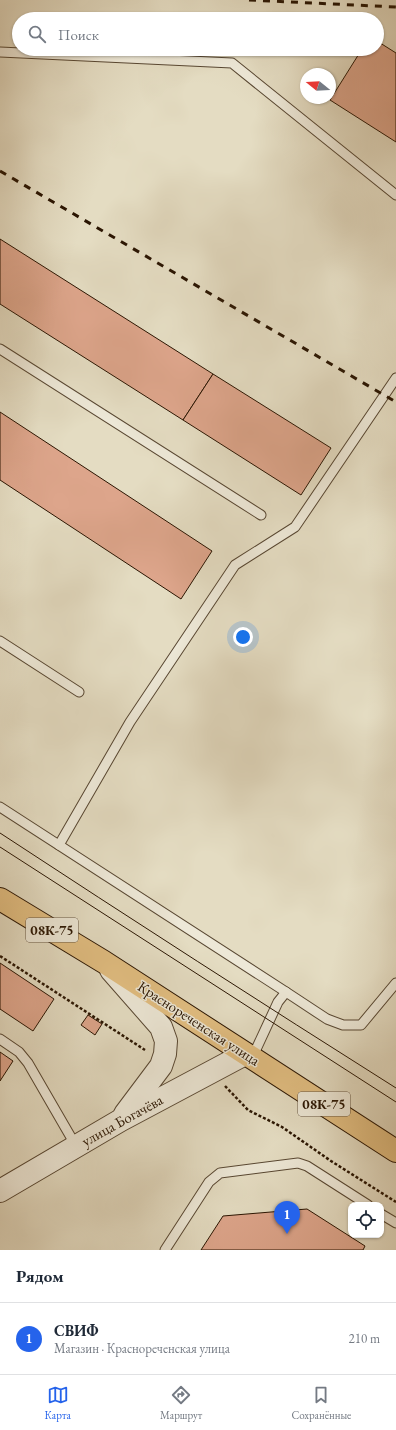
<!DOCTYPE html>
<html lang="ru">
<head>
<meta charset="utf-8">
<style>
	:root { --surface:#fff; --page:#f6f6f7; --text:#1f2937; --muted:#747a83; --line:#e0e1e3; --accent:#2563eb }
	body { margin:0; font-family:"EB Garamond",serif; background:var(--page); color:var(--text) }
	.controls { position:absolute; right:12px; bottom:12px; display:grid; overflow:hidden; border-radius:8px; box-shadow:0 1px 3px #0004 }
	.controls button { width:36px; height:36px; display:grid; place-items:center; padding:0; border:0; border-bottom:1px solid var(--line); background:var(--surface); color:var(--text); font:20px sans-serif }
	.compass { position:absolute; left:300px; top:68px; width:36px; height:36px; border-radius:50%; background:var(--surface); box-shadow:0 1px 3px #0004; rotate:288deg }
	.you { position:absolute; left:243px; top:637px; width:14px; height:14px; margin:-10px; border:3px solid #fff; border-radius:50%; background:#1a73e8; box-shadow:0 0 0 6px #1a73e833 }
	.badge { display:grid; place-items:center; width:26px; height:26px; border-radius:50%; background:var(--accent); color:#fff; font-size:13px; font-weight:700 }
	.pin { position:absolute; translate:-50% -33px; filter:drop-shadow(0 1px 2px #0008) }
	.pin::after { content:''; position:absolute; top:21px; width:14px; height:12px; background:inherit; clip-path:polygon(0 0,100% 0,50% 100%) }
	.list { margin:0; padding:0; list-style:none }
	h2 { display:flex; justify-content:space-between; align-items:center; height:52px; margin:0; padding:0 16px; font-size:17px }
	h2 small { font-size:13px; font-weight:400; color:var(--muted) }
	.list li { display:grid; grid-template-columns:26px 1fr auto; gap:12px; align-items:center; box-sizing:border-box; height:72px; padding:0 16px; border-top:1px solid var(--line) }
	.list b { display:block; font-size:15px; white-space:nowrap }
	.list p { margin:0; font-size:13px; white-space:nowrap; color:var(--muted) }
	.list em { font-size:13px; font-style:normal; color:var(--muted) }
	.icon { flex:none; width:22px; height:22px; fill:none; stroke:currentColor; stroke-width:2; stroke-linecap:round; stroke-linejoin:round }
	.map { position:relative; flex:none; width:396px; height:1250px; overflow:hidden }
	.search { position:absolute; background:var(--surface); box-shadow:0 1px 3px #0004; left:12px; right:12px; top:12px; height:44px; display:flex; align-items:center; gap:10px; box-sizing:border-box; padding:0 14px; border-radius:22px; color:var(--muted); font-size:15px }
	.sheet { height:124px; background:var(--surface) }
	nav { display:flex; justify-content:space-around; align-items:center; box-sizing:border-box; height:56px; border-top:1px solid var(--line); background:var(--surface); font-size:11px; color:var(--muted) }
	nav a { display:grid; justify-items:center; gap:2px }
	nav .on { color:var(--accent) }
	.map>svg:first-child { display:block }
	.building { fill:#dda58b; stroke:#2a1502 }
	.lines { fill:none; stroke-linecap:round; stroke-linejoin:round }
	.service-casing { stroke:#584732; stroke-width:11 }
	.tertiary-casing { stroke:#584732; stroke-width:24 }
	.primary-casing { stroke:#2a1502; stroke-width:24 }
	.path { stroke:#2a1502; stroke-width:2.5; stroke-dasharray:3 2; stroke-linecap:butt }
	.service { stroke:#ede8d7; stroke-width:9 }
	.tertiary { stroke:#ede8d7; stroke-width:22 }
	.primary { stroke:#e2be81; stroke-width:22 }
	.tram { stroke:#2a1502; stroke-width:1 }
	.rail { stroke:#2a1502; stroke-width:3; stroke-dasharray:7 7; stroke-linecap:butt }
	.labels { text-anchor:middle; dominant-baseline:central; stroke-width:3; stroke-linejoin:round; paint-order:stroke }
	.shield { fill:#ede8d7; stroke:#645442; stroke-width:1 }
	.shield-label { font-size:14px; font-weight:bold; fill:#2a1502 }
	.street-label { font-size:15px; fill:#2a1502; stroke:#ede8d7 }
</style>
</head>
<body>
<div class="map">
<svg width="396" height="1250" viewBox="0 0 396 1250">
	<rect width="100%" height="100%" fill="#e4dcc2"/>
	<filter id="stains"><feTurbulence type="fractalNoise" baseFrequency=".005" numOctaves="4"/><feColorMatrix values="0 0 0 0 .2 0 0 0 0 .09 0 0 0 0 .02 0 0 0 .5 -.17"/></filter>
	<radialGradient id="worn" r=".72"><stop offset=".6" stop-color="#630" stop-opacity="0"/><stop offset="1" stop-color="#630" stop-opacity=".3"/></radialGradient>
	<!-- building -->
	<g class="building">
		<path d="M 377,41 L 396,53 L 396,142 L 330,100 L 362,49 L 377,49 Z"/>
		<path d="M 0,239 L 213,374 L 183,420 L 0,304 Z"/>
		<path d="M 213,374 L 331,448 L 301,495 L 183,420 Z"/>
		<path d="M 0,412 L 212,551 L 181,599 L 0,480 Z"/>
		<path d="M 0,963 L 54,999 L 33,1031 L 0,1009 Z"/>
		<path d="M 88,1015 L 102,1024 L 95,1035 L 81,1025 Z"/>
		<path d="M 0,1052 L 13,1061 L 0,1081 Z"/>
		<path d="M 307,1209 L 365,1246 L 363,1250 L 201,1250 L 223,1216 Z"/>
	</g>
	<g class="lines">
		<!-- service casing -->
		<g class="service-casing">
			<g id="service">
				<path d="M 0,52 L 232,63 L 396,195"/>
				<path d="M 0,349 L 261,515"/>
				<path d="M 0,641 L 79,692"/>
				<path d="M 0,807 L 286,992"/>
				<path d="M 59,845 L 130,722 L 235,565 L 295,527 L 396,378"/>
				<path d="M 0,1039 L 19,1052 L 28,1063 L 76,1146"/>
				<path d="M 252,1058 L 278,1002 L 286,992 L 327,1019 L 343,1025 L 361,1025 L 396,983"/>
				<path d="M 381,1214 L 396,1223"/>
				<path d="M 165,1250 L 209,1182 L 220,1173 L 298,1163 L 307,1166 L 368,1205"/>
			</g>
		</g>
		<!-- tertiary casing -->
		<g class="tertiary-casing">
			<g id="tertiary">
				<path d="M 111,970 L 161,1027 L 166,1041 L 165,1054 L 161,1066 L 125,1114"/>
				<path d="M 0,1191 L 121,1120 L 245,1054"/>
			</g>
		</g>
		<!-- primary casing -->
		<g class="primary-casing">
			<path id="primary" d="M 0,899 L 104,962 L 396,1151"/>
		</g>
		<!-- path -->
		<g class="path">
			<path d="M 0,956 L 145,1050"/>
			<path d="M 225,1086 L 248,1110 L 282,1127 L 331,1161 L 396,1202"/>
		</g>
		<!-- service -->
		<use href="#service" class="service"/>
		<!-- tertiary -->
		<use href="#tertiary" class="tertiary"/>
		<!-- primary -->
		<use href="#primary" class="primary"/>
		<!-- tram -->
		<g class="tram">
			<path d="M 0,833 C 131,919 263,1004 396,1088"/>
			<path d="M 0,847 L 396,1102"/>
		</g>
		<!-- rail -->
		<g class="rail">
			<path d="M 249,0 L 396,7"/>
			<path d="M 0,171 L 396,402"/>
		</g>
	</g>
	<g class="labels">
		<!-- shield labels -->
		<g class="shield">
			<rect x="26" y="918" width="52" height="24" rx="3"/>
			<rect x="298" y="1092" width="52" height="24" rx="3"/>
		</g>
		<g class="shield-label">
			<text x="52" y="930">08К-75</text>
			<text x="324" y="1104">08К-75</text>
		</g>
		<!-- street labels -->
		<g class="street-label">
			<text transform="translate(199 1023) rotate(33)">Краснореченская улица</text>
			<text transform="translate(122 1120) rotate(-29)">улица Богачёва</text>
		</g>
	</g>
	<rect width="100%" height="100%" filter="url(#stains)"/>
	<rect width="100%" height="100%" fill="url(#worn)"/>
</svg>
<div class="controls">
<button><svg class="icon" aria-label="locate" viewBox="0 0 24 24"><circle cx="12" cy="12" r="6"/><path d="M12 2v4M12 18v4M2 12h4M18 12h4"/></svg></button>
</div>
<svg class="compass" viewBox="-18 -18 36 36"><path d="M0-13l5 13h-10z" fill="#e53935"/><path d="M0 13l5-13h-10z" fill="#747a83"/></svg>
<div class="you"></div>
<div class="pin badge" style="left:287px;top:1234px">1</div>
<div class="search"><svg class="icon" aria-label="search" viewBox="0 0 24 24"><circle cx="10" cy="10" r="6"/><path d="M15 15l6 6"/></svg>Поиск</div>
</div>
<section class="sheet">
<h2>Рядом<small></small></h2>
<ul class="list">
<li><span class="badge">1</span><div><b>СВИФ</b><p>Магазин · Краснореченская улица</p></div><em>210 m</em></li>
</ul>
</section>
<nav>
<a class="on"><svg class="icon" aria-label="map" viewBox="0 0 24 24"><path d="M3 6l6-2 6 2 6-2v14l-6 2-6-2-6 2zM9 4v14M15 6v14"/></svg>Карта</a>
<a><svg class="icon" aria-label="directions" viewBox="0 0 24 24"><path d="M12 3l9 9-9 9-9-9zM9 14v-3h6M13 9l2 2-2 2"/></svg>Маршрут</a>
<a><svg class="icon" aria-label="saved" viewBox="0 0 24 24"><path d="M7 4h10v16l-5-4-5 4z"/></svg>Сохранённые</a>
</nav>
</body>
</html>
